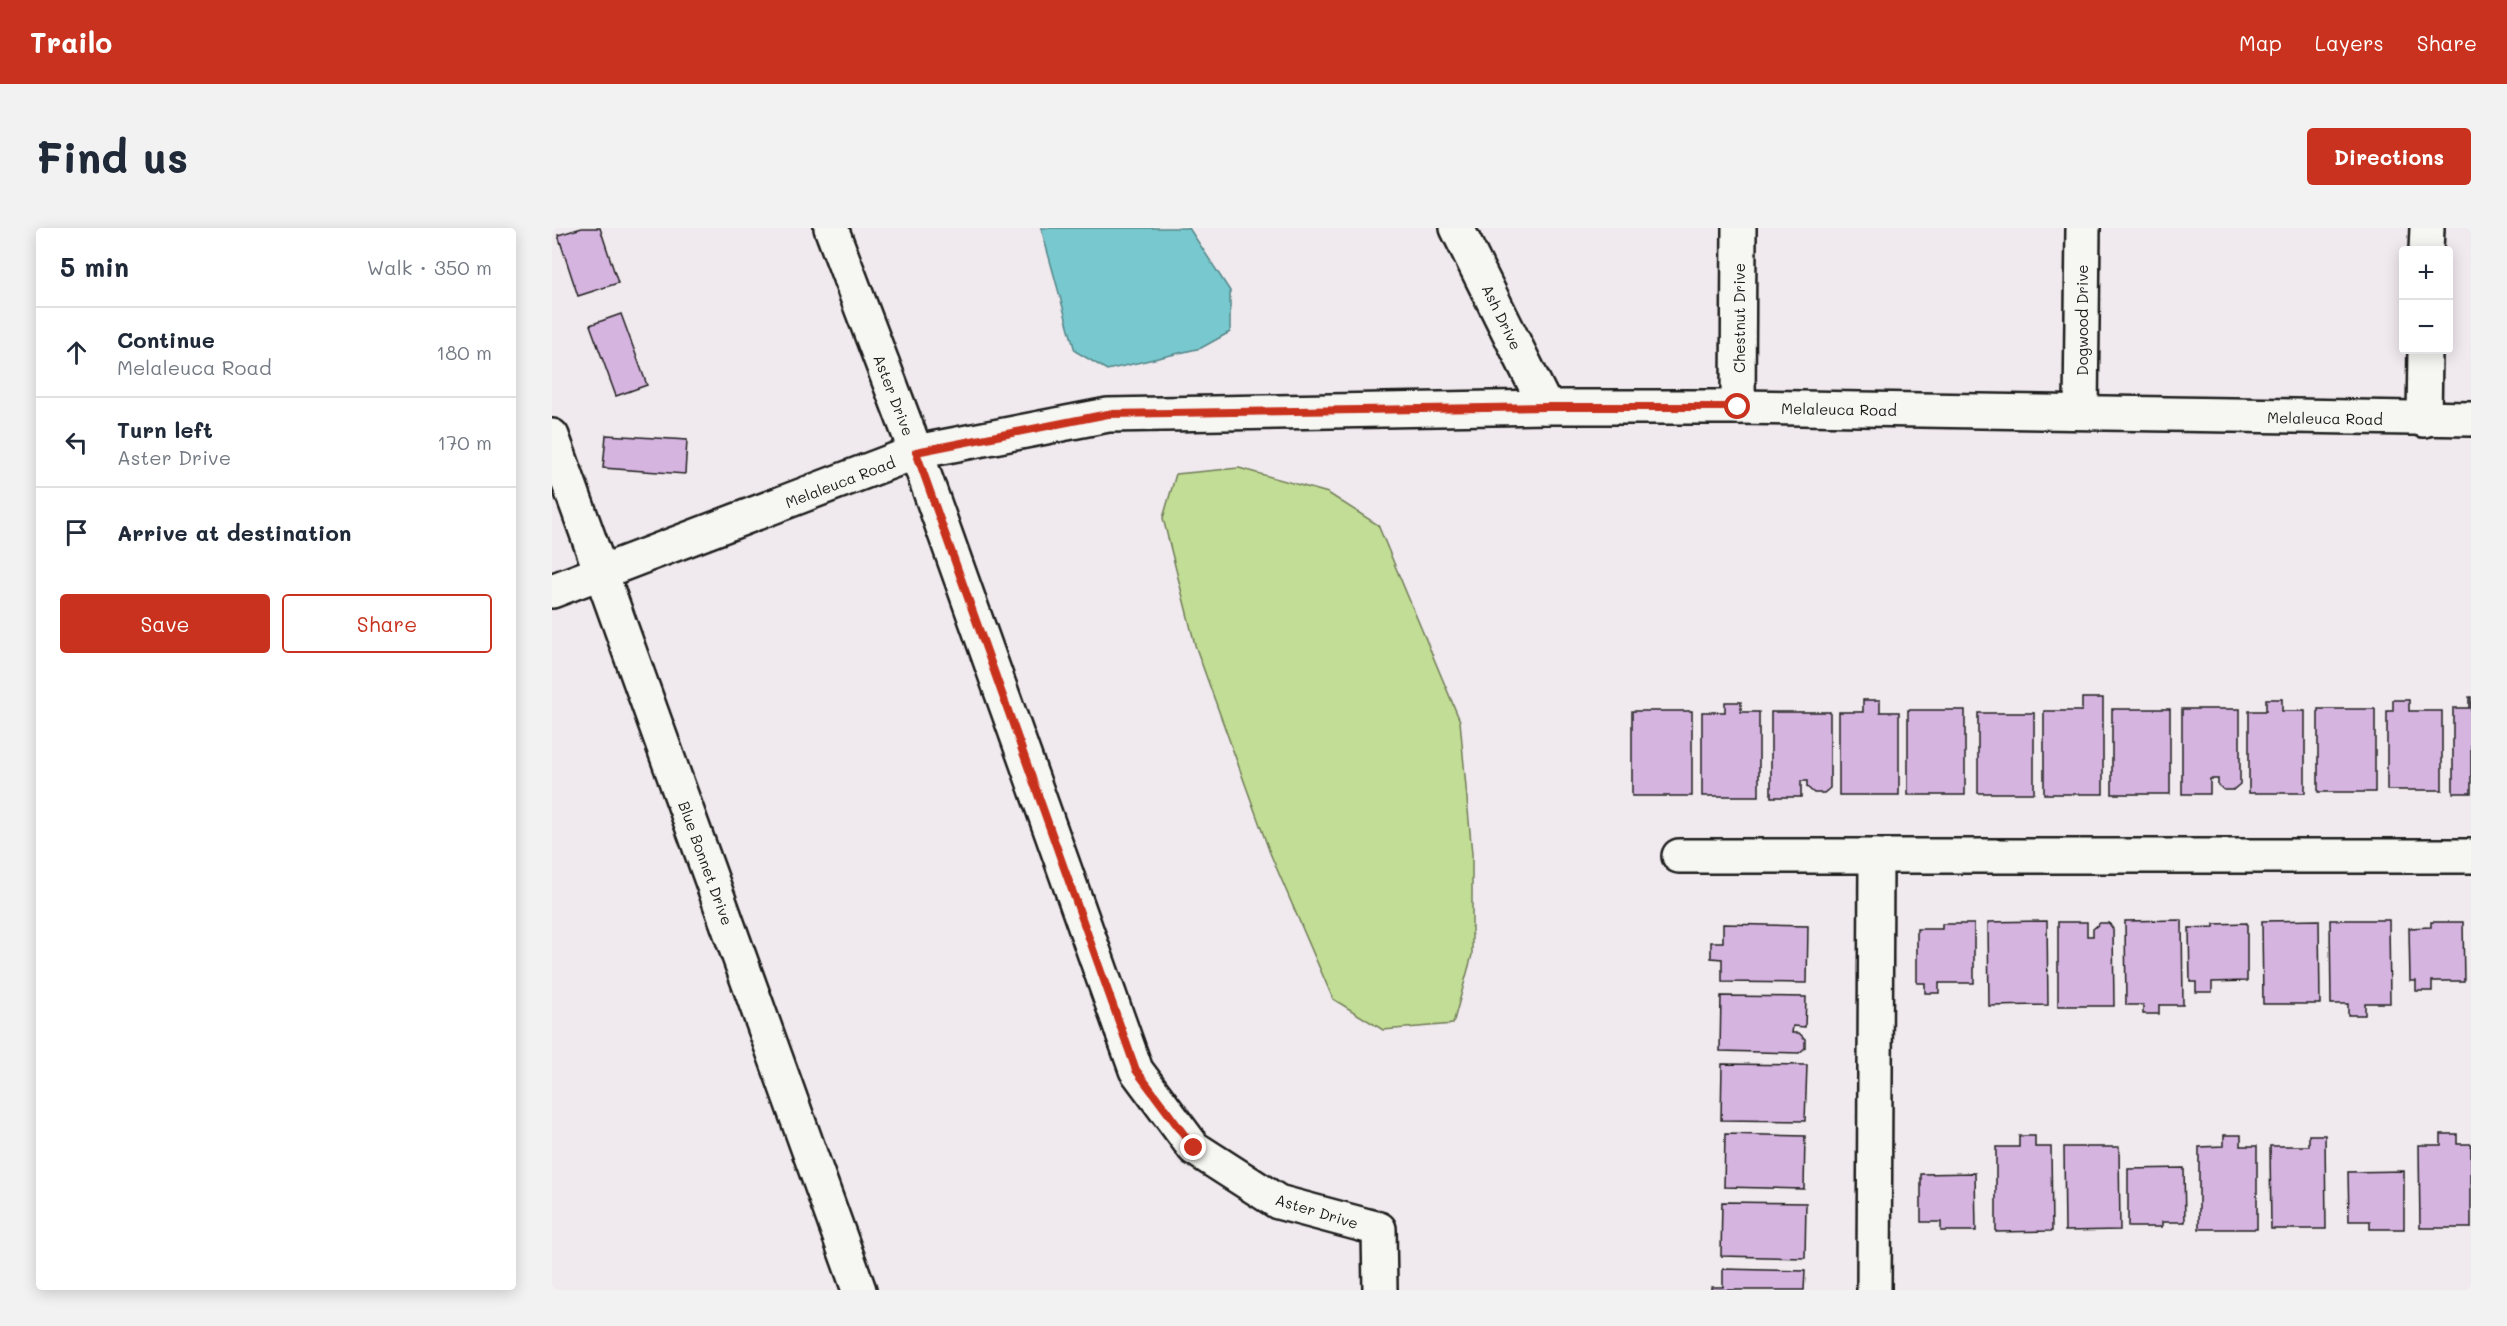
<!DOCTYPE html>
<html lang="en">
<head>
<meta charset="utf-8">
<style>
	:root { --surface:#fff; --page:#f2f2f3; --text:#1f2937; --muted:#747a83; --line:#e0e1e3; --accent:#c8321e }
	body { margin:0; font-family:Mali,sans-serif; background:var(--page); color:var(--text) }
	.controls { position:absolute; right:18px; top:18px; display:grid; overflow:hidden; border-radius:6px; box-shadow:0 3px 15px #0003 }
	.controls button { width:54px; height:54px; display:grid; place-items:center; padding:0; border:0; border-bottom:2px solid var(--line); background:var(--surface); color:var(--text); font:30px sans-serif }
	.stop { position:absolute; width:18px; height:18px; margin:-14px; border:4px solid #c8321e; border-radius:50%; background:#fff }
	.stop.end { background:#c8321e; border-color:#fff; box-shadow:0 2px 6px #0008 }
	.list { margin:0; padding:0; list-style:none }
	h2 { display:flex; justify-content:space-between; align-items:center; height:78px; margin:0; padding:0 24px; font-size:26px }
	h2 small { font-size:20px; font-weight:400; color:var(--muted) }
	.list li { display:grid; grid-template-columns:39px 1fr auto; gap:18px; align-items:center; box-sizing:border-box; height:90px; padding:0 24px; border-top:2px solid var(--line) }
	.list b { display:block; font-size:22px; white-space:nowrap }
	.list p { margin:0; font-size:20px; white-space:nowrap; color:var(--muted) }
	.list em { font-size:20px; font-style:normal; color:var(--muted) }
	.actions { display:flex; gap:12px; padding:18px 24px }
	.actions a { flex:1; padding:14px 0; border:2px solid var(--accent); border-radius:6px; text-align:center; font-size:21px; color:var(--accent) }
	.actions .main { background:var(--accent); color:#fff }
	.icon { flex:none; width:33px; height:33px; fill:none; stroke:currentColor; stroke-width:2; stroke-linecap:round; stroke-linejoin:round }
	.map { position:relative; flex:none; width:1919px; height:1062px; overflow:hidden; border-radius:6px }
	header { display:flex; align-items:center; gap:36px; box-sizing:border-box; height:84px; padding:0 30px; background:var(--accent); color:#fff }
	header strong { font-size:28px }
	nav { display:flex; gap:33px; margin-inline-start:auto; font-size:21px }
	.intro { display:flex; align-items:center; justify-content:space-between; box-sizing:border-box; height:144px; padding:0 36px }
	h1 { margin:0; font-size:42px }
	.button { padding:15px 27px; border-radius:6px; background:var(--accent); color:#fff; font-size:21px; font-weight:700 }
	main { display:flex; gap:36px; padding:0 36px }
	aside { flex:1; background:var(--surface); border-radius:6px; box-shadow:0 3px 15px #0003 }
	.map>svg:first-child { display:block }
	.green { fill:#c2dd95; stroke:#6f7c58; stroke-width:1.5 }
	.water { fill:#78c9cf; stroke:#538487; stroke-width:1.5 }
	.building { fill:#d6b4e0; stroke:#1c1c1c; stroke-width:1.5 }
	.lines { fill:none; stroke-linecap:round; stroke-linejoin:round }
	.street-casing { stroke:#1c1c1c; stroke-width:38 }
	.street { stroke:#f6f6f2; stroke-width:33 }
	.route { stroke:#c8321e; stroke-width:8 }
	.labels { text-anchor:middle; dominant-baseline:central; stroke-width:6; stroke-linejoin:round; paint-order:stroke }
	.street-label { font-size:15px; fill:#1c1c1c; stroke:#f6f6f2 }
</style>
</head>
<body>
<header>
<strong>Trailo</strong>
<nav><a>Map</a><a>Layers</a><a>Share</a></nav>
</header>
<div class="intro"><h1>Find us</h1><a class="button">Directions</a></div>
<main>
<aside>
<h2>5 min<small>Walk · 350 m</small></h2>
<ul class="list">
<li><svg class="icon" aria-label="ahead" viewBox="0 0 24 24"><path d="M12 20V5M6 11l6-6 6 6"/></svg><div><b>Continue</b><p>Melaleuca Road</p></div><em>180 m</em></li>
<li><svg class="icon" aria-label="left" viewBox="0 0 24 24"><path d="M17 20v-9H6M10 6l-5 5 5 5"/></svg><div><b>Turn left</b><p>Aster Drive</p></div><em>170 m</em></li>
<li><svg class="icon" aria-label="arrive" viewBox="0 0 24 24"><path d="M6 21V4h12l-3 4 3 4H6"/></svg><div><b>Arrive at destination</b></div></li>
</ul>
<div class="actions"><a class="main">Save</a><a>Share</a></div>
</aside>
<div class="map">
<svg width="1919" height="1062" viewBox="0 0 1919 1062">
	<rect width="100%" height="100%" fill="#f0e9ee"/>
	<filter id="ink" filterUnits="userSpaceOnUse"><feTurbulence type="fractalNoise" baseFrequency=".0167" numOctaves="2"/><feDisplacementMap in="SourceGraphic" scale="12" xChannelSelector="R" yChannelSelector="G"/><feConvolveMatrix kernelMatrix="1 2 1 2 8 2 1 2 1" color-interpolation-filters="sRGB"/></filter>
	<g filter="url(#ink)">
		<!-- green -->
		<path class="green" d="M 687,240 L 776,265 L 826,297 L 908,493 L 920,626 L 920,727 L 901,796 L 831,802 L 781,771 L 718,625 L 643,417 L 611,290 L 624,246 Z"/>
		<!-- water -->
		<path class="water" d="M 489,0 L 637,0 L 678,63 L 678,104 L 649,120 L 555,142 L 523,123 Z"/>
		<!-- building -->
		<g class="building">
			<path d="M 30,0 L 48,0 L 66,55 L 26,68 L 6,7 Z"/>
			<path d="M 69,86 L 95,157 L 64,168 L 38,97 Z"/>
			<path d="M 54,207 L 135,212 L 133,246 L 51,240 Z"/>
			<path d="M 1917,469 L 1919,469 L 1919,565 L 1901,565 L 1901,480 L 1917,480 Z"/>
			<path d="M 1530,470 L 1551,470 L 1551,566 L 1492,566 L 1492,483 L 1530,483 Z"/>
			<path d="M 1714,471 L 1730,471 L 1730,483 L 1753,483 L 1753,565 L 1697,565 L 1697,483 L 1714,483 Z"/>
			<path d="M 1311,472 L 1328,472 L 1328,484 L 1347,484 L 1347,567 L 1287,567 L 1287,484 L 1311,484 Z"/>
			<path d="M 1841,472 L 1857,472 L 1857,483 L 1890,483 L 1890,562 L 1835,562 L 1835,483 L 1841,483 Z"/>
			<path d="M 1173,474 L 1189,474 L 1189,484 L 1207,484 L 1207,568 L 1150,568 L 1150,484 L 1173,484 Z"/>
			<rect x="1560" y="481" width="58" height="85"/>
			<path d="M 1630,481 L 1688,481 L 1688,556 L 1681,562 L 1672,562 L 1666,557 L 1666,551 L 1658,551 L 1658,566 L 1630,566 Z"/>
			<rect x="1766" y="481" width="57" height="83"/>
			<rect x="1356" y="482" width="57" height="85"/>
			<rect x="1080" y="483" width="60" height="85"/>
			<path d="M 1219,484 L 1278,484 L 1278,560 L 1272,565 L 1262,565 L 1255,559 L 1255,553 L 1249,553 L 1249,569 L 1219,569 Z"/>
			<rect x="1426" y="485" width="56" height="80"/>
			<path d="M 1630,692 L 1631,777 L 1607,777 L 1607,786 L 1591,786 L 1591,777 L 1574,777 L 1573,693 Z"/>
			<path d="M 1767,692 L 1768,776 L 1711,776 L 1710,693 Z"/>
			<path d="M 1778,692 L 1837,692 L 1838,775 L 1813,775 L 1813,787 L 1796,787 L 1796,776 L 1779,776 Z"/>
			<path d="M 1495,693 L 1496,777 L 1437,778 L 1436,694 Z"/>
			<path d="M 1506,694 L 1535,694 L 1535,708 L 1541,708 L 1541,701 L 1548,695 L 1557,695 L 1561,701 L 1562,778 L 1506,778 Z"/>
			<path d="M 1879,694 L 1911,694 L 1912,753 L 1880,753 L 1880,763 L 1864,763 L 1864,753 L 1858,753 L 1857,700 L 1879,699 Z"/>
			<path d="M 1695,695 L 1695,753 L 1660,754 L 1660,764 L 1644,764 L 1644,754 L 1638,754 L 1637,700 L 1662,699 L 1662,696 Z"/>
			<path d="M 1171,696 L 1256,698 L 1255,755 L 1170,754 L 1170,731 L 1159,730 L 1159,714 L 1171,714 Z"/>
			<path d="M 1390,696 L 1422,696 L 1422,755 L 1387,755 L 1387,765 L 1373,765 L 1373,755 L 1365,755 L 1365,701 L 1390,701 Z"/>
			<path d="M 1169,768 L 1254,769 L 1253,799 L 1241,798 L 1240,805 L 1247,805 L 1253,811 L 1253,820 L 1247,825 L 1168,823 Z"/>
			<path d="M 1170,836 L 1255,837 L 1253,893 L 1169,892 Z"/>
			<path d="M 1173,906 L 1253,908 L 1252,961 L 1172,959 Z"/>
			<path d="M 1889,906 L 1905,906 L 1905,916 L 1919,916 L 1919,1000 L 1868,1000 L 1867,917 L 1889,917 Z"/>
			<path d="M 1672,907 L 1689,907 L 1689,918 L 1705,918 L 1705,1001 L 1647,1001 L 1647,919 L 1672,918 Z"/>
			<path d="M 1757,907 L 1773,907 L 1774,1001 L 1719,1001 L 1718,918 L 1757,918 Z"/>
			<path d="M 1467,908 L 1483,908 L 1483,919 L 1499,919 L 1500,1003 L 1444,1004 L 1444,919 L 1467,919 Z"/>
			<path d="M 1512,919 L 1567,919 L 1568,1002 L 1513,1003 Z"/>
			<path d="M 1632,940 L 1633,994 L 1610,994 L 1610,999 L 1576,999 L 1576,941 Z"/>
			<path d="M 1852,943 L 1852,1001 L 1818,1001 L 1818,993 L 1797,993 L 1796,944 Z"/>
			<path d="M 1423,945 L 1424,1003 L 1389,1003 L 1389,994 L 1369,994 L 1369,946 Z"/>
			<path d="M 1170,974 L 1254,975 L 1253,1030 L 1169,1028 Z"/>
			<path d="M 1171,1041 L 1253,1043 L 1252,1062 L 1159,1062 L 1159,1059 L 1171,1059 Z"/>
		</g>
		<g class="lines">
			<!-- street casing -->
			<g class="street-casing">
				<g id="street">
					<path d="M 279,0 L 364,224 L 584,842 L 642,920 L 726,974 L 827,1001 L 828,1062"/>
					<path d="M 905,0 L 994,179"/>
					<path d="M 1874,22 L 1875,0"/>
					<path d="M 1186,179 L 1187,0"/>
					<path d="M 1529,184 L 1531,0"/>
					<path d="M 1872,192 L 1873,122"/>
					<path d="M 0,208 L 307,1062"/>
					<path d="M 0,363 L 364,224 L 556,187 L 994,179 L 1186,179 L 1919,191"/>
					<path d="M 1127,628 L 1324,628"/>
					<path d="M 1322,1062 L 1324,628 L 1919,628"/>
				</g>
			</g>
			<!-- street -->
			<use href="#street" class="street"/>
		</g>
	</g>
	<g class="lines" filter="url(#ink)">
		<!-- route -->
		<path class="route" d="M 642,920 L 584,842 L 364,224 L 556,186 L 994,179 L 1186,179"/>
	</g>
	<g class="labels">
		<!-- street labels -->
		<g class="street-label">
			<text transform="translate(950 89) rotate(64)">Ash Drive</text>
			<text transform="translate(1187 90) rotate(-90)">Chestnut Drive</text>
			<text transform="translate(1530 92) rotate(-90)">Dogwood Drive</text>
			<text transform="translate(342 167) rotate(69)">Aster Drive</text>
			<text transform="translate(1287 181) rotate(1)">Melaleuca Road</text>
			<text transform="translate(1773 190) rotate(1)">Melaleuca Road</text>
			<text transform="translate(288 254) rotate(-21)">Melaleuca Road</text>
			<text transform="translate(154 635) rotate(70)">Blue Bonnet Drive</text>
			<text transform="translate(765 983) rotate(17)">Aster Drive</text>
		</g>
	</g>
</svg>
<div class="controls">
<button>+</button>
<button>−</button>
</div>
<div class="stop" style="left:1186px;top:179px"></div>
<div class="stop end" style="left:642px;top:920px"></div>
</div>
</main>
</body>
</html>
